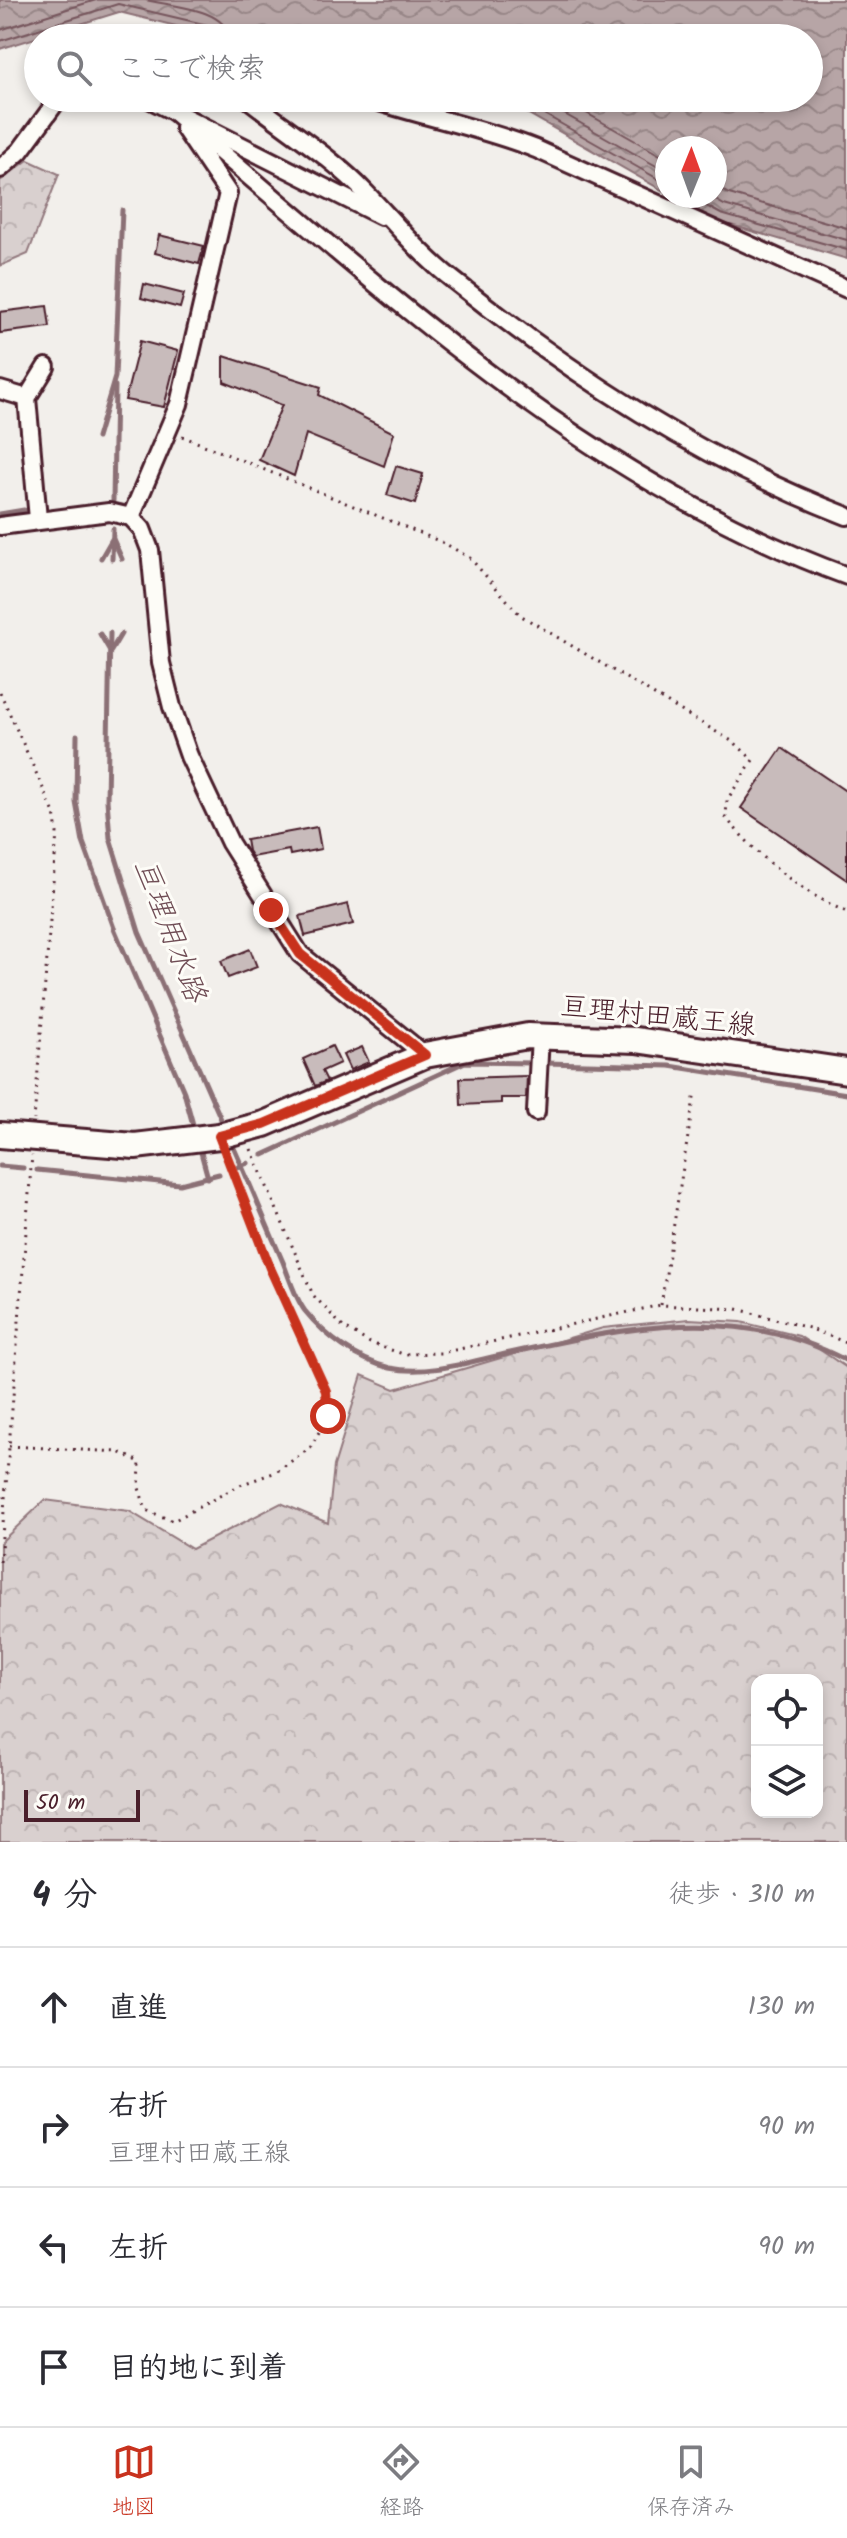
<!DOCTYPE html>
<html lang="ja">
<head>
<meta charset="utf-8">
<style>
	:root { --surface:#fff; --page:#f2f2f3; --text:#2b2b33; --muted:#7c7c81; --line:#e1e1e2; --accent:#c8321e }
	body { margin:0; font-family:Kalam,"Klee One",sans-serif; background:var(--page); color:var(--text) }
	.controls { position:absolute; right:24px; bottom:24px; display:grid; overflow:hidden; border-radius:16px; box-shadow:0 4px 12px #0003 }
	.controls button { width:72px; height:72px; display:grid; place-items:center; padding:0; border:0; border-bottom:2px solid var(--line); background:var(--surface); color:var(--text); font:40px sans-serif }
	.compass { position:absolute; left:655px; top:136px; width:72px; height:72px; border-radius:50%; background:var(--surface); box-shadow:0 4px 12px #0003; rotate:1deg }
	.scale { position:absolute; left:24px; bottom:20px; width:116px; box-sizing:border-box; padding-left:8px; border:4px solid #4a1f2b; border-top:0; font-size:22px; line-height:28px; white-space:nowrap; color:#4a1f2b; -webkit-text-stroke:6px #fdfcf7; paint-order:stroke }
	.stop { position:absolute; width:24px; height:24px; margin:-18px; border:6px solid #c8321e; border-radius:50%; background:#fff }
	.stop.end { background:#c8321e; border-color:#fff; box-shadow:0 2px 8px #0008 }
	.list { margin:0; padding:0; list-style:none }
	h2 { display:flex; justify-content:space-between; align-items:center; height:104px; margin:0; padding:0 32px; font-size:34px }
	h2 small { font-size:26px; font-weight:400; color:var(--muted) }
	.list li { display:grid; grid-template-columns:52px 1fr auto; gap:24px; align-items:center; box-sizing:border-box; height:120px; padding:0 32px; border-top:2px solid var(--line) }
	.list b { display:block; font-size:30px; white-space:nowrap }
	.list p { margin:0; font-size:26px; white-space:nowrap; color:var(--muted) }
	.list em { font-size:26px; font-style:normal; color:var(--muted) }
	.icon { flex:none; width:44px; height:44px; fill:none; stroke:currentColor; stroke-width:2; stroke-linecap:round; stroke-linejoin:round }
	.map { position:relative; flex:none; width:847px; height:1842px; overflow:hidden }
	.search { position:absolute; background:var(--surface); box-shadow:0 4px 12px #0003; left:24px; right:24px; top:24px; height:88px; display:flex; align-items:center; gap:20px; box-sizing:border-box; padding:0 28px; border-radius:44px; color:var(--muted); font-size:30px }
	.sheet { height:584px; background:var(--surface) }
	nav { display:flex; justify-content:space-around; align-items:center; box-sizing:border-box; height:112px; border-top:2px solid var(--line); background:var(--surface); font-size:22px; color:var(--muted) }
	nav a { display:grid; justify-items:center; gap:4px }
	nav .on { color:var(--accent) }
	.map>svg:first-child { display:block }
	.forest { fill:url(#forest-crowns); stroke:#92787d; stroke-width:2; fill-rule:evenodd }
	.water { fill:url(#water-waves); stroke:#8b6f75; stroke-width:2 }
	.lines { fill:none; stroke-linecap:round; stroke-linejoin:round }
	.shore { stroke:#76555c; stroke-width:2 }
	.stream { stroke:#8b6f75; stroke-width:5 }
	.building { fill:#c8bbbb; stroke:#4a1f2b; stroke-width:2 }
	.street-casing { stroke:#4a1f2b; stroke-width:22 }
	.primary-casing { stroke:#4a1f2b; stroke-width:30 }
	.path { stroke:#4a1f2b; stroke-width:3; stroke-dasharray:2 6; stroke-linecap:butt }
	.street { stroke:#fdfcf7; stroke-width:16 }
	.primary { stroke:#fdfcf7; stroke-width:24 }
	.route { stroke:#c8321e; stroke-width:10 }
	.labels { text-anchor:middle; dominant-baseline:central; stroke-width:6; stroke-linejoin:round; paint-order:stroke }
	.street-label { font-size:28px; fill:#4a1f2b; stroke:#fdfcf7 }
	.water-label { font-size:30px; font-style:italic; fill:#704e56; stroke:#fdfcf7 }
</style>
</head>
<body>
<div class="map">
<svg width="847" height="1842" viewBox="0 0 847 1842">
	<defs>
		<pattern id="forest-crowns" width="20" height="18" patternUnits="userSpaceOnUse" patternTransform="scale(2)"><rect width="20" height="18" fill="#d9d0cf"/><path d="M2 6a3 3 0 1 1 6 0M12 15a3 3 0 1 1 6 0" fill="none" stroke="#bcb2b2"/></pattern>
		<pattern id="water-waves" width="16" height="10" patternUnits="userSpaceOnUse" patternTransform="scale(2)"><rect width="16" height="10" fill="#b7a5a6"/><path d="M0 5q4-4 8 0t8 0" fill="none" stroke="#978687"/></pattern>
	</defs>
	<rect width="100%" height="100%" fill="#f2efeb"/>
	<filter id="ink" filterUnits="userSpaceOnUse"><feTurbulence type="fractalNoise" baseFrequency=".0125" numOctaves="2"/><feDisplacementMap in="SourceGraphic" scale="16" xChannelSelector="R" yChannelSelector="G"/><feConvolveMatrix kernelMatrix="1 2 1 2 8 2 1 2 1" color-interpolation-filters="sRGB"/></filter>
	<g filter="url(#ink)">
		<!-- forest -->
		<g class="forest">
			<path d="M 28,160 L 59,174 L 28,254 L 0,266 L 0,181 Z"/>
			<path d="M 689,1319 L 741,1322 L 799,1336 L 847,1368 L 847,1842 L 0,1842 L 0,1543 L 45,1500 L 129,1511 L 192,1549 L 281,1503 L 328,1523 L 334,1466 L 362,1375 L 395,1389 L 603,1328 ZM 757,1680 L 817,1680 L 817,1812 L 757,1812 Z"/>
		</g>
		<!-- water -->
		<path class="water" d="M 0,0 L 847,0 L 847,259 L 717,221 L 672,196 L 715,196 L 715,148 L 667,148 L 667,193 L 525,112 L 467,98 L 809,98 L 809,38 L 225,38 L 119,12 L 0,49 Z"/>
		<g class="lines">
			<!-- shore -->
			<g class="shore">
				<path d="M 146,0 C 170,6 227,8 229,38"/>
				<path d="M 0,30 L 96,0"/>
				<path d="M 0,41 L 118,4 L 212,26 L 218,38"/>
				<path d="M 501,98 L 528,105 L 667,184"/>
				<path d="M 536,98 L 667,172"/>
				<path d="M 560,98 L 667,159"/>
				<path d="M 715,186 L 729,194 L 847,228"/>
				<path d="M 688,196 L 721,214 L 847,250"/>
				<path d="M 709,196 L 724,205 L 847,240"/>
			</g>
			<!-- stream -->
			<g class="stream">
				<path d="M 63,25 L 63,38"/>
				<path d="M 97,438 L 115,377 L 122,210"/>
				<path d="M 113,501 L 115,386"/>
				<path d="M 0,514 L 24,510"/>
				<path d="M 113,539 L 122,559"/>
				<path d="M 101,558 L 112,539"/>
				<path d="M 112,559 L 113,529"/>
				<path d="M 110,633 L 107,800 L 110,838 L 139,932 L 224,1126"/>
				<path d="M 100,634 L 110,651"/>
				<path d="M 111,651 L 121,634"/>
				<path d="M 77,735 L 76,802 L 83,842 L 114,928 L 184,1092 L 195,1132"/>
				<path d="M 544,1063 L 670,1066 L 847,1094"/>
				<path d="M 230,1139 C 248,1179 265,1221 283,1262 C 289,1277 295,1298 305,1311 C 326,1337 357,1360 390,1368 C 429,1376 471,1361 510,1353 C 623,1328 739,1302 847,1361"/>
				<path d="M 199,1145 L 208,1178"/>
				<path d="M 263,1155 L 465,1062 L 533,1063"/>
				<path d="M 0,1166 L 23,1168"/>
				<path d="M 238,1167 L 248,1163"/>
				<path d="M 37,1170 L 180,1184 L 219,1174"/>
			</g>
		</g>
		<!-- building -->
		<g class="building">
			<path d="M 159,235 L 204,246 L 199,264 L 155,253 Z"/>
			<path d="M 144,284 L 184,294 L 180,308 L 141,298 Z"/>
			<path d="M 47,306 L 50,327 L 0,333 L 0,312 Z"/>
			<path d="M 140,341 L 178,351 L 164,407 L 125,400 Z"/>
			<path d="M 224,356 L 321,387 L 319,395 L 394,433 L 384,466 L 306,434 L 294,476 L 259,460 L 282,405 L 224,382 Z"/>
			<path d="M 396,466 L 423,474 L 415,504 L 387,495 Z"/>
			<path d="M 782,748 L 847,792 L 847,880 L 741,808 Z"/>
			<path d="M 317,827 L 321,849 L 290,855 L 289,850 L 252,857 L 248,851 L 246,840 Z"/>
			<path d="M 348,904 L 353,924 L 305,936 L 300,916 Z"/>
			<path d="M 250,949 L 257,967 L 228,978 L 221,961 Z"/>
			<path d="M 332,1046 L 340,1063 L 322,1071 L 327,1081 L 315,1086 L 303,1059 Z"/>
			<path d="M 362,1047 L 369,1062 L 350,1070 L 343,1055 Z"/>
			<path d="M 527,1076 L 526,1098 L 501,1098 L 501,1103 L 461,1105 L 460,1078 Z"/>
		</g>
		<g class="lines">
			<!-- street casing -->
			<g class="street-casing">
				<g id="street">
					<path d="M 147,98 L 381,216"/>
					<path d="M 247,98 C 286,129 332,157 366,193 C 394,222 420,254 452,279 C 573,376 702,460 847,516"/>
					<path d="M 367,98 C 423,117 481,127 536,149 L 847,289"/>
					<path d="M 172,110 C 379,287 587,481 847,576"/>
					<path d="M 0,169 L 20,151 L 59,98"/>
					<path d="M 0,390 L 27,398 L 38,519"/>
					<path d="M 27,398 L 46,367"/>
					<path d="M 131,517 L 179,404 L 228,193 L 184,128"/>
					<path d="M 0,526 L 109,512 L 131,517 L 142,529 L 150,550 L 161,663 L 172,707 L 189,756 L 230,843 L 300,954 L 425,1055"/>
					<path d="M 536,1112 L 540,1036"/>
				</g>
			</g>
			<!-- primary casing -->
			<g class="primary-casing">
				<path id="primary" d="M 0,1135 L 135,1146 L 219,1136 L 264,1124 L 425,1055 L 528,1036 L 636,1040 L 847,1071"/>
			</g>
			<!-- path -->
			<g class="path">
				<path d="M 182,436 L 444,543 L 470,558 L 520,615 L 735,743 L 753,760 L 727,800 L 726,818 C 759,857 799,892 847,912"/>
				<path d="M 0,692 L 54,813 L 57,833 L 34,1120"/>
				<path d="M 251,1149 L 313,1295 L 343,1327 L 370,1343 L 403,1354 L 441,1353 L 661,1305 L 737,1309 L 809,1328 L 847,1343"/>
				<path d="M 661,1305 L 695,1092"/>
				<path d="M 9,1446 L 119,1452 L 140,1462 L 139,1488 L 146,1510 L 173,1521 L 240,1485 L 276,1472 L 310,1448 L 328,1416 L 326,1391 L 270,1268 L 226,1155"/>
				<path d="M 0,1562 L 32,1155"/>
			</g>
			<!-- street -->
			<use href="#street" class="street"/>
			<!-- primary -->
			<use href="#primary" class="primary"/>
		</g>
	</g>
	<g class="lines" filter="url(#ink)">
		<!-- route -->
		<path class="route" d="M 271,910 L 300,954 L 425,1055 L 264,1124 L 219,1136 L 270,1268 L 326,1391 L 328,1416"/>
	</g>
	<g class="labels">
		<!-- street labels -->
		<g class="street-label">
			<text transform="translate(658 1017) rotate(6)">亘理村田蔵王線</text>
		</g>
		<!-- water labels -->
		<g class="water-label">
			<text transform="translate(169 931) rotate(69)">亘理用水路</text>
		</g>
	</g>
</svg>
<div class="controls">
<button><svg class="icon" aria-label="locate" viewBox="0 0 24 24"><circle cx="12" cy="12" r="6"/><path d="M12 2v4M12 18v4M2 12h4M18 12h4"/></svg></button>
<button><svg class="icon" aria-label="layers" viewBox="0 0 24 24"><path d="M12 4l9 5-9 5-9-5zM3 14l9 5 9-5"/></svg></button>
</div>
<svg class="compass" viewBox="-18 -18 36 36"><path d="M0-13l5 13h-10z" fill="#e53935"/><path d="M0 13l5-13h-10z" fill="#7c7c81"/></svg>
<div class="scale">50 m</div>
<div class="stop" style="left:328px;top:1416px"></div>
<div class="stop end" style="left:271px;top:910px"></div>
<div class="search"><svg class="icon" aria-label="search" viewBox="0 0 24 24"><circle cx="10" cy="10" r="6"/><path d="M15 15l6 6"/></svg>ここで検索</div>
</div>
<section class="sheet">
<h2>4 分<small>徒歩 · 310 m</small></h2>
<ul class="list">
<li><svg class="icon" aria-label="ahead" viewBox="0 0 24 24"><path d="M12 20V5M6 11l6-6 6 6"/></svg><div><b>直進</b></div><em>130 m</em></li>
<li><svg class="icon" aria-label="right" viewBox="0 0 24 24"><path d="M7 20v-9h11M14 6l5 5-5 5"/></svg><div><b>右折</b><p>亘理村田蔵王線</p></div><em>90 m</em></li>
<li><svg class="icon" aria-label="left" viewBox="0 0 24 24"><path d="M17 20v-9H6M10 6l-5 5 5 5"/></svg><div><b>左折</b></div><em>90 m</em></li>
<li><svg class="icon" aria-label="arrive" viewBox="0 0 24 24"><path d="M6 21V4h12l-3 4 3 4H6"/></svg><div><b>目的地に到着</b></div></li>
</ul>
</section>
<nav>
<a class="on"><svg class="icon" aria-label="map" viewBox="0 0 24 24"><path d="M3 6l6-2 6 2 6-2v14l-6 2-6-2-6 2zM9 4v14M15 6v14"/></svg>地図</a>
<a><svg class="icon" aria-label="directions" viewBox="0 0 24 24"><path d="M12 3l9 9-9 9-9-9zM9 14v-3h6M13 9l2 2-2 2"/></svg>経路</a>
<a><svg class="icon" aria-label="saved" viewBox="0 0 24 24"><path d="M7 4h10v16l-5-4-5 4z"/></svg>保存済み</a>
</nav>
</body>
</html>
